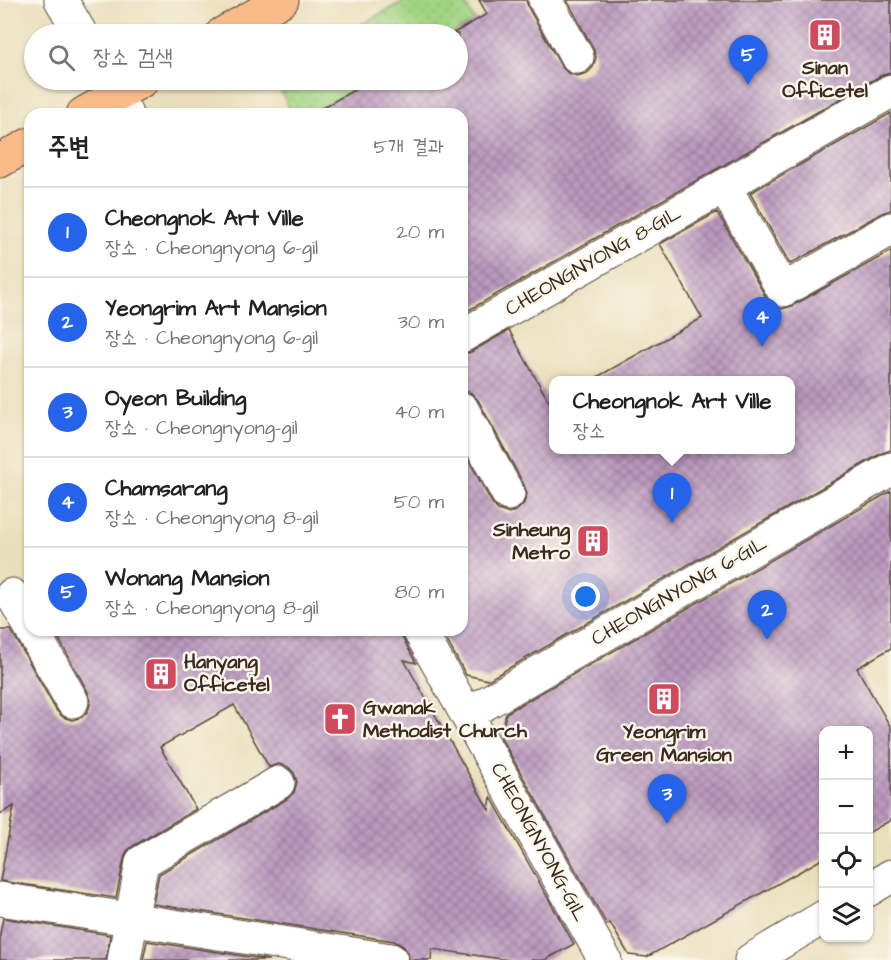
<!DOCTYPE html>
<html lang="ko">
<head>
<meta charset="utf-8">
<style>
	:root { --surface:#fff; --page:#f2f2f2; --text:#202124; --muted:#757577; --line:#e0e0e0; --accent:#2563eb }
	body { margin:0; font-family:"Architects Daughter","Poor Story",sans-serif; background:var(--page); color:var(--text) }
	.controls { position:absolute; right:18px; bottom:18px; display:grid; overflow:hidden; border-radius:12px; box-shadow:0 2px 4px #0004 }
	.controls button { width:54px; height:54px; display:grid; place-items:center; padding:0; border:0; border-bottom:2px solid var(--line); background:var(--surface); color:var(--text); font:30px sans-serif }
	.you { position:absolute; left:586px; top:597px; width:21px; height:21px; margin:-15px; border:4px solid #fff; border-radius:50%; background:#1a73e8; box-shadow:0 0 0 9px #1a73e833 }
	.badge { display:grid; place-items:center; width:39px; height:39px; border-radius:50%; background:var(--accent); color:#fff; font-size:20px; font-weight:700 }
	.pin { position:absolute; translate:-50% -50px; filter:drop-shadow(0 2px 3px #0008) }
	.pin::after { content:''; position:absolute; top:32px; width:21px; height:18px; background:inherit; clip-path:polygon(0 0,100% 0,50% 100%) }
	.popup { position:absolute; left:549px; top:376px; width:246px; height:78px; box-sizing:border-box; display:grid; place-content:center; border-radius:12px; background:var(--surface); filter:drop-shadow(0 2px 4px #0005); font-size:20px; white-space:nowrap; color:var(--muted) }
	.popup b { font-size:22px; color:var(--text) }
	.popup::after { content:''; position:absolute; left:50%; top:100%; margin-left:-12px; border:12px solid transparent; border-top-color:var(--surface) }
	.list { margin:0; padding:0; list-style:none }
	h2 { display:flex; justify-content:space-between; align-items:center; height:78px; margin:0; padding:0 24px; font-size:26px }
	h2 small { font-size:20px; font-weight:400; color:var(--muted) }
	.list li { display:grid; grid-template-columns:39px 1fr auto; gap:18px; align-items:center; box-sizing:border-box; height:90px; padding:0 24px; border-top:2px solid var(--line) }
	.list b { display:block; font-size:22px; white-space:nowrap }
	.list p { margin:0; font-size:20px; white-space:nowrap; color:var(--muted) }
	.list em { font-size:20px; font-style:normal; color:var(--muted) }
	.icon { flex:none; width:33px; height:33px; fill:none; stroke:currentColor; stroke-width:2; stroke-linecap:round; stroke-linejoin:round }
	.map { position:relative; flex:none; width:891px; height:960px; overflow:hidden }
	.search { position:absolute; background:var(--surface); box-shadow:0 2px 4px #0004; left:24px; top:24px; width:444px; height:66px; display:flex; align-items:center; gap:15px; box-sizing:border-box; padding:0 21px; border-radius:33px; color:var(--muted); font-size:22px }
	.panel { position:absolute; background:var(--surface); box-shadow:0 2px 4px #0004; left:24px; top:108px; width:444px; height:528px; border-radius:18px }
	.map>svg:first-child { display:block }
	.garden { fill:url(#garden-dots); stroke:#6e7e50; stroke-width:1.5 }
	.building { fill:url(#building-cross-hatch) }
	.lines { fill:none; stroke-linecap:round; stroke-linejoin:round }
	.minor-casing { stroke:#554535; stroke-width:35 }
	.major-casing { stroke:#554535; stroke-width:35 }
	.minor { stroke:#fff; stroke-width:33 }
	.major { stroke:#fabb8b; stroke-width:33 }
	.labels { text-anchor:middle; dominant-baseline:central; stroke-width:5; stroke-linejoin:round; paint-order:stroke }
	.poi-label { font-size:20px; font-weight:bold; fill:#3b2a1e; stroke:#fbf7ec }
	.street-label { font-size:20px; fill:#3b2a1e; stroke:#fbf7ec }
</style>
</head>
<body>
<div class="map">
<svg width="891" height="960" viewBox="0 0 891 960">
	<defs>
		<pattern id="garden-dots" width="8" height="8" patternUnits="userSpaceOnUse" patternTransform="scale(1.5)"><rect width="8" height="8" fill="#a2d382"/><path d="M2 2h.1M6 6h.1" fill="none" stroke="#8cb570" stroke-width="1.8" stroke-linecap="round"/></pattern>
		<pattern id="building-cross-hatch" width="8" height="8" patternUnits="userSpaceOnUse" patternTransform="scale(1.5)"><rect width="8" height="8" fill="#bc99c0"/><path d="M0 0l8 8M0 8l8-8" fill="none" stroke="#9a7d9b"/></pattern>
	</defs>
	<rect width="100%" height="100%" fill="#fbf7ec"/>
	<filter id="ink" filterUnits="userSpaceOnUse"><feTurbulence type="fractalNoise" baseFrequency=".0167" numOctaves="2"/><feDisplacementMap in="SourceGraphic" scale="12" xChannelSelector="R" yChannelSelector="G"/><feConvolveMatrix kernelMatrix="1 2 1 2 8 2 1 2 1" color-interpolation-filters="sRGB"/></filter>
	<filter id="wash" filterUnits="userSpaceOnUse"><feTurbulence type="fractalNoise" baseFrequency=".008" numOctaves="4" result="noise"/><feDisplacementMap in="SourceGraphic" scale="24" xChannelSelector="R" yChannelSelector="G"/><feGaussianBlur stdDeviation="1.35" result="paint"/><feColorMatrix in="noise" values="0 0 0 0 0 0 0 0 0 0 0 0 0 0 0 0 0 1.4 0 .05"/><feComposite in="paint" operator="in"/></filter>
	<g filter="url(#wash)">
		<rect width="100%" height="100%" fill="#e9deb9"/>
		<!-- garden -->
		<g class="garden">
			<path d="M 406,0 L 463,0 L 475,21 L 452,34 L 344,34 Z"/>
			<path d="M 274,80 L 372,80 L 311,114 L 293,114 Z"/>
		</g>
		<g id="blocks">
			<!-- building -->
			<g class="building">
				<path d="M 479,0 L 526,0 L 529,9 L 561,66 L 568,73 L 577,76 L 587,73 L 593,67 L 596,57 L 593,48 L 567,0 L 891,0 L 891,72 L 882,75 L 462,314 L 462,114 L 311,114 L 372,80 L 458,80 L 458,34 L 452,34 L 487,14 Z"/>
				<path d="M 891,113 L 891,210 L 882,213 L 790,264 L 750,193 Z"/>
				<path d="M 717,212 L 767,299 L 773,306 L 782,309 L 792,306 L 891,251 L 891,450 L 882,453 L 488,680 L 466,675 L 441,630 L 462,630 L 462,448 L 492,503 L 498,510 L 507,513 L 516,511 L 524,503 L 527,494 L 524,485 L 478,400 L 471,393 L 462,390 L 462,355 L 471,352 L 509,330 L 554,411 L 554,450 L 790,450 L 790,381 L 590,381 L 702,318 L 660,244 Z"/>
				<path d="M 891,491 L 891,648 L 857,668 L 891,728 L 891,820 L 868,833 L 868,730 L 824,730 L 824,858 L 647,957 L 629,955 L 610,923 L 607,925 L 501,738 L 506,713 Z"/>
				<path d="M 0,630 L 11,630 L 56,710 L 63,717 L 72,720 L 82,717 L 88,711 L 91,701 L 88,692 L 54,630 L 400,630 L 403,639 L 416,663 L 404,660 L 489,810 L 491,797 L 574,944 L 545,960 L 509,960 L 432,949 L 431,960 L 409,960 L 408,953 L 403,946 L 394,941 L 153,904 L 159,874 L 287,799 L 294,792 L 297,782 L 294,773 L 288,767 L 279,764 L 269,767 L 234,705 L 160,747 L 196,809 L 133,846 L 127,851 L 124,859 L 116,898 L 0,881 L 14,806 L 0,814 Z"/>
				<path d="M 3,918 L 110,935 L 106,960 L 0,960 L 0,934 Z"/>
				<path d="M 147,941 L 269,960 L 143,960 Z"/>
			</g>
		</g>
	</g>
	<g filter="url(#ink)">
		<use href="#blocks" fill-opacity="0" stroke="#554535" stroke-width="1.5"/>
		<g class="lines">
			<!-- minor casing -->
			<g class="minor-casing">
				<g id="minor">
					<path d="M 61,0 L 81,34"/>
					<path d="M 545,0 L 577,57"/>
					<path d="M 107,80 L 126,114"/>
					<path d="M 724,186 L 783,290 L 891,229"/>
					<path d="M 462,336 L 891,91"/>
					<path d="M 462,409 L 508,494"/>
					<path d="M 12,595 L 30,626"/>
					<path d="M 32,630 L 72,701"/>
					<path d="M 419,630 L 605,960"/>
					<path d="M 467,714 L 891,469"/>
					<path d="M 868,890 L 891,876"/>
					<path d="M 0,899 L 391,960"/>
					<path d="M 124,960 L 142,862 L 278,783"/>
					<path d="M 751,960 L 824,917"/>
				</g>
			</g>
			<!-- major casing -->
			<g class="major-casing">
				<g id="major">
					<path d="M 222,34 L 282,0"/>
					<path d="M 83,114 L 143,80"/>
					<path d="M 0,161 L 30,144"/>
				</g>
			</g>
			<!-- minor -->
			<use href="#minor" class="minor"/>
			<!-- major -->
			<use href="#major" class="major"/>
		</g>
	</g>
	<!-- icons -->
	<defs>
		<g id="building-square" transform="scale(1.725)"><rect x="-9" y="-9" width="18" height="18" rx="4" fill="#d1495b" stroke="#fbf7ec"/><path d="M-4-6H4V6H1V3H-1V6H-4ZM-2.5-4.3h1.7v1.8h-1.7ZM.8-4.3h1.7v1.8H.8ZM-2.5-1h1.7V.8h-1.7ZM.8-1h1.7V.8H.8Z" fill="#fff"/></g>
		<g id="church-square" transform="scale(1.725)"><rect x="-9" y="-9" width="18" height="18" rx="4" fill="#d1495b" stroke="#fbf7ec"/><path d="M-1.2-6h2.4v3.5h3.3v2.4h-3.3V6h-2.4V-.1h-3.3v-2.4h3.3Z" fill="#fff"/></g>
	</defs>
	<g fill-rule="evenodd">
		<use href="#building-square" x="825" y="35"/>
		<use href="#building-square" x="593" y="541"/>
		<use href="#building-square" x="161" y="674"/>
		<use href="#building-square" x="664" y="699"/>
		<use href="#church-square" x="340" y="719"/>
	</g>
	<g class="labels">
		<!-- poi labels -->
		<g class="poi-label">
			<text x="825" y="68">Sinan<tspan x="825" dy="23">Officetel</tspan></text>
			<text x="570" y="530" text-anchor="end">Sinheung<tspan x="570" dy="23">Metro</tspan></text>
			<text x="184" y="662" text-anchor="start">Hanyang<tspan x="184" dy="23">Officetel</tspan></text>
			<text x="363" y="708" text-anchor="start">Gwanak<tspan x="363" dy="23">Methodist Church</tspan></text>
			<text x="664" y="732">Yeongrim<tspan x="664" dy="23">Green Mansion</tspan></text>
		</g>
		<!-- street labels -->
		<g class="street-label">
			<text transform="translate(593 261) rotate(-30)">CHEONGNYONG 8-GIL</text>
			<text transform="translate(679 591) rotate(-30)">CHEONGNYONG 6-GIL</text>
			<text transform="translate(539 842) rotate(61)">CHEONGNYONG-GIL</text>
		</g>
	</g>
</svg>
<div class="controls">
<button>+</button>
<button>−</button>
<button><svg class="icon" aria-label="locate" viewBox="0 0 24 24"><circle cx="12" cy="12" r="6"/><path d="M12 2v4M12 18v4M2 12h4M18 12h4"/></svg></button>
<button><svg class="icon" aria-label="layers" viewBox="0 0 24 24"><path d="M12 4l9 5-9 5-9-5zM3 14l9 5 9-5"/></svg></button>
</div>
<div class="you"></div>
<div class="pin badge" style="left:672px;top:523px">1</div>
<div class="popup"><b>Cheongnok Art Ville</b>장소</div>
<div class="pin badge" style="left:767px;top:640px">2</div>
<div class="pin badge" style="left:667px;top:824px">3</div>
<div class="pin badge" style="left:762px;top:347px">4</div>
<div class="pin badge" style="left:748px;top:85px">5</div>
<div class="search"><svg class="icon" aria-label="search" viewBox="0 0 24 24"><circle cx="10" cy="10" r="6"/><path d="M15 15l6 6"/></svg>장소 검색</div>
<section class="panel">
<h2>주변<small>5개 결과</small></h2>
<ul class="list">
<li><span class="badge">1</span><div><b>Cheongnok Art Ville</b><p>장소 · Cheongnyong 6-gil</p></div><em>20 m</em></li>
<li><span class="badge">2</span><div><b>Yeongrim Art Mansion</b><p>장소 · Cheongnyong 6-gil</p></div><em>30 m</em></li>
<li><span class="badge">3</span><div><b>Oyeon Building</b><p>장소 · Cheongnyong-gil</p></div><em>40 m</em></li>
<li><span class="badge">4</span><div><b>Chamsarang</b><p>장소 · Cheongnyong 8-gil</p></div><em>50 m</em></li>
<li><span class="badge">5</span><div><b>Wonang Mansion</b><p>장소 · Cheongnyong 8-gil</p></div><em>80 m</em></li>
</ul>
</section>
</div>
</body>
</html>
